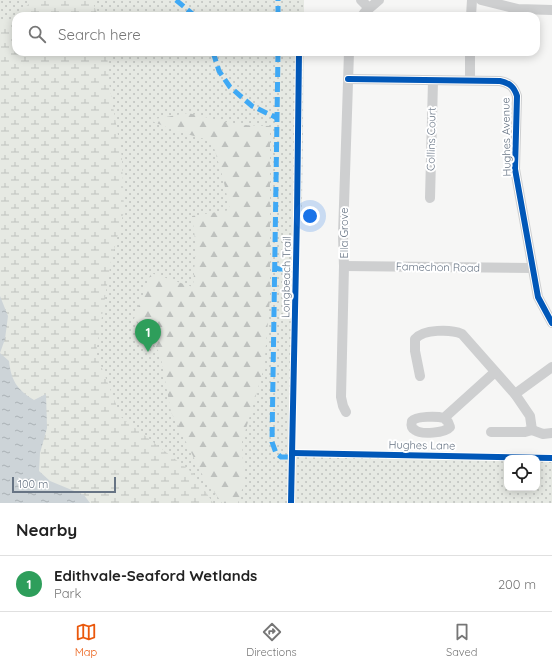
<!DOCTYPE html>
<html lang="en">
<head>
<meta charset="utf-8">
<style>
	:root { --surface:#fff; --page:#f6f6f6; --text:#222; --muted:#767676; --line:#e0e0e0; --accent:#ea580c }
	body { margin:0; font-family:Quicksand,sans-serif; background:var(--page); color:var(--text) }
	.controls { position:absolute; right:12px; bottom:12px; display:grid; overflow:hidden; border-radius:8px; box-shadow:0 2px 10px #0003 }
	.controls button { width:36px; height:36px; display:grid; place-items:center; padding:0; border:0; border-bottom:1px solid var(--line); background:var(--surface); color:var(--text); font:20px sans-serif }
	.scale { position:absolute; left:12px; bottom:10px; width:104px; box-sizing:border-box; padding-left:4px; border:2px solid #677484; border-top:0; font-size:11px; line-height:14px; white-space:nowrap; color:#677484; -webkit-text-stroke:3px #fff; paint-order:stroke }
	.you { position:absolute; left:310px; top:216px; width:14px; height:14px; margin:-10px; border:3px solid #fff; border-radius:50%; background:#1a73e8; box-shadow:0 0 0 6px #1a73e833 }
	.badge { display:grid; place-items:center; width:26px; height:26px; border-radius:50%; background:var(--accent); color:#fff; font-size:13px; font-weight:700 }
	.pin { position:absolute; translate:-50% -33px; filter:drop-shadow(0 1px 2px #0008) }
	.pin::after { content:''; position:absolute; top:21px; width:14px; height:12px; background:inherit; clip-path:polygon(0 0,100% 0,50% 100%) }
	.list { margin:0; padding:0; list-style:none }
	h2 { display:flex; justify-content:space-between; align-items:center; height:52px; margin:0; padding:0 16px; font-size:17px }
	h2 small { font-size:13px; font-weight:400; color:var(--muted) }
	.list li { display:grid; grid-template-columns:26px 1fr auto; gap:12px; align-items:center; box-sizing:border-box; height:56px; padding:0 16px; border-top:1px solid var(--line) }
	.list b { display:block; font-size:15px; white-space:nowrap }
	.list p { margin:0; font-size:13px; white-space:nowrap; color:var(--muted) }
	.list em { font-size:13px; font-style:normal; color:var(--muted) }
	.icon { flex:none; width:22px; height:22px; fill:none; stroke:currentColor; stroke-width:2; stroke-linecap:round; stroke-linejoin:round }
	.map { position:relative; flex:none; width:552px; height:503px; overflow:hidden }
	.search { position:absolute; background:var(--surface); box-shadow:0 2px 10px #0003; left:12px; right:12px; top:12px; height:44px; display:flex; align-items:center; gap:10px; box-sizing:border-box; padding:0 14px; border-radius:12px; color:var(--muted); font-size:15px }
	.sheet { height:108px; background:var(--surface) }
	nav { display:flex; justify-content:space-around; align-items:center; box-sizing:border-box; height:56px; border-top:1px solid var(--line); background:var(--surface); font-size:11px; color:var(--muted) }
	nav a { display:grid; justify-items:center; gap:2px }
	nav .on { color:var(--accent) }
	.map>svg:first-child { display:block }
	.green { fill:url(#green-dots) }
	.forest { fill:url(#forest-firs) }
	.wetland { fill:url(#wetland-marsh) }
	.water { fill:url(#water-ripples) }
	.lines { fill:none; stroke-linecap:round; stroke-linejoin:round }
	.minor { stroke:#cecfd0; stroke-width:10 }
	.quiet { stroke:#3fa9f5; stroke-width:5; stroke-dasharray:10 5; stroke-linecap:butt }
	.cycleway-casing { stroke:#fff; stroke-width:8 }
	.cycleway { stroke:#0057b8; stroke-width:6 }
	.labels { text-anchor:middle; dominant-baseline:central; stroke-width:4; stroke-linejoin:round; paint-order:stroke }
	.street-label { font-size:11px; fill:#677484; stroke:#fff }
</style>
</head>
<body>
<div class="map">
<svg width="552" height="503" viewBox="0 0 552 503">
	<defs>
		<pattern id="green-dots" width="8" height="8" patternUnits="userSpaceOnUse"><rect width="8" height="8" fill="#e6e9e3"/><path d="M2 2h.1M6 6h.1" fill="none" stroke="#bec1be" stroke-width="1.8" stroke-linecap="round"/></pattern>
		<pattern id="forest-firs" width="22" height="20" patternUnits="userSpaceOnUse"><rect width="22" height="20" fill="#e6e9e3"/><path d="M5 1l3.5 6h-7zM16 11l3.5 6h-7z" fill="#bec1be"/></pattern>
		<pattern id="wetland-marsh" width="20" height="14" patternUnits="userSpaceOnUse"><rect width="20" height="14" fill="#e6e9e3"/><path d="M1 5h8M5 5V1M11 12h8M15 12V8" fill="none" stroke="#bec1be"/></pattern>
		<pattern id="water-ripples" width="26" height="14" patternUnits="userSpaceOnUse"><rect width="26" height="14" fill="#cdd4d8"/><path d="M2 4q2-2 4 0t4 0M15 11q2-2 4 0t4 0" fill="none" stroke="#aab1b5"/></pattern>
	</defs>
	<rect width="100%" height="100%" fill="#f6f6f5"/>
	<!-- green -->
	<g class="green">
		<path d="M 0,0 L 304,0 L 304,16 L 16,16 L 16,52 L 304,52 L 302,201 L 289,503 L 0,503 Z"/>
		<path d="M 295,457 L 357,457 L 507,460 L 507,488 L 537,488 L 537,461 L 552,461 L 552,503 L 293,503 Z"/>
	</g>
	<!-- forest -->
	<path class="forest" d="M 188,113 L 238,125 L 270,126 L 270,298 L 264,368 L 242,442 L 244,483 L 238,503 L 222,503 L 203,476 L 171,412 L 160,353 L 134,319 L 151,273 L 193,287 L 196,246 L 192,216 L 230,210 L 223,178 L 212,141 L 176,131 L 149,120 Z"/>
	<!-- wetland -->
	<path class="wetland" d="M 33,0 L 92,0 L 98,16 L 16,16 L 16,52 L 107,52 L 109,83 L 122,158 L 124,211 L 111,261 L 96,353 L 121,417 L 194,474 L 213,503 L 0,503 L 0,20 L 11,20 Z"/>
	<!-- water -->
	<path class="water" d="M 0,296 L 8,316 L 5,339 L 0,353 L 9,361 C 11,380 17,390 34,400 L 46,394 L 47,428 L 40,453 L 39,471 L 50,481 L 84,495 L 90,503 L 0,503 Z"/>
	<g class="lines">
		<!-- minor -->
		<g class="minor">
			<path d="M 361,0 L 369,8"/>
			<path d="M 481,0 L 518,9 L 552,10"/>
			<path d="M 362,16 L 365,12 L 379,0"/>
			<path d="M 471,16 L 472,0"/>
			<path d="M 348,79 L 500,81 C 510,83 514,87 517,96 L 515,169 L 538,297 L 552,323"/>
			<path d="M 470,80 L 470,52"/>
			<path d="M 430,198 L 433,81"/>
			<path d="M 344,266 L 532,268"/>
			<path d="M 420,376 L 415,351 L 415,339 C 423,329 451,329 462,334 L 515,394 L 552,367"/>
			<path d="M 346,412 L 343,406 L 341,397 L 344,266 L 343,235 L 349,52"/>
			<path d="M 444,418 C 437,416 416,416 412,421 C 411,425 411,428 415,430 C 421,435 445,433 450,427 L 448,422 L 444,418 L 495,372"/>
			<path d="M 532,430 L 543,434 L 552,433"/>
			<path d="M 491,432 L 525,432 L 532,430 L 530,416 L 515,394"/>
		</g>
		<!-- quiet -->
		<g class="quiet">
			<path d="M 176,0 L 195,16"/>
			<path d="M 278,16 L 278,0"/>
			<path d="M 213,52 L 219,71 L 230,87 L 252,106 L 277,118"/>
			<path d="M 278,52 L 272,442 L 276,453 L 281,457 L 292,457"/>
			<path d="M 274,267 L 279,269 L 296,269"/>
		</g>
		<!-- cycleway casing -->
		<g class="cycleway-casing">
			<g id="cycleway">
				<path d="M 348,79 L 500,81 C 510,83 514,87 517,96 L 515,169 L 538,297 L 552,323"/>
				<path d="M 292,453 L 552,458"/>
				<path d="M 291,503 L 297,215 L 299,52"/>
			</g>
		</g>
		<!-- cycleway -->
		<use href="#cycleway" class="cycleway"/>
	</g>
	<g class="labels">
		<!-- street labels -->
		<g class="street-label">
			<text transform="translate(506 137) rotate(-91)">Hughes Avenue</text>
			<text transform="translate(431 139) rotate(-89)">Collins Court</text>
			<text transform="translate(344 233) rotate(-90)">Ella Grove</text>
			<text transform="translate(438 267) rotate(1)">Famechon Road</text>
			<text transform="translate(286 277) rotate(-89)">Longbeach Trail</text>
			<text transform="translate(422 445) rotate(1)">Hughes Lane</text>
		</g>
	</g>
</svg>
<div class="controls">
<button><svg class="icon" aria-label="locate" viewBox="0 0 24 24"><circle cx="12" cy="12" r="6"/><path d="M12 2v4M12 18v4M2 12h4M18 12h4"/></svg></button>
</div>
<div class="scale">100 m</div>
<div class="you"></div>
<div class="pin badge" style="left:148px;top:352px;background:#2e9e5b">1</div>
<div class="search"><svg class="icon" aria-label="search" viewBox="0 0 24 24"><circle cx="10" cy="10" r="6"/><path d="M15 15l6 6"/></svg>Search here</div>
</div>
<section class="sheet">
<h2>Nearby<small></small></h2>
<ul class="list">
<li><span class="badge" style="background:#2e9e5b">1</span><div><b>Edithvale-Seaford Wetlands</b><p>Park</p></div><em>200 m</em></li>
</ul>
</section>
<nav>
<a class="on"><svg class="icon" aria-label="map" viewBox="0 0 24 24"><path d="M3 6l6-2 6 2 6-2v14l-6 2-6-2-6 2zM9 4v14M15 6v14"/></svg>Map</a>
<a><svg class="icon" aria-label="directions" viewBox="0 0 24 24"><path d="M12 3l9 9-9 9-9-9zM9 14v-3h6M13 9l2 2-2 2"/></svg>Directions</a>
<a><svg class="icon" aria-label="saved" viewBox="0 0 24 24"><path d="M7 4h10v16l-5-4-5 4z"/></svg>Saved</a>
</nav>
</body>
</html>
